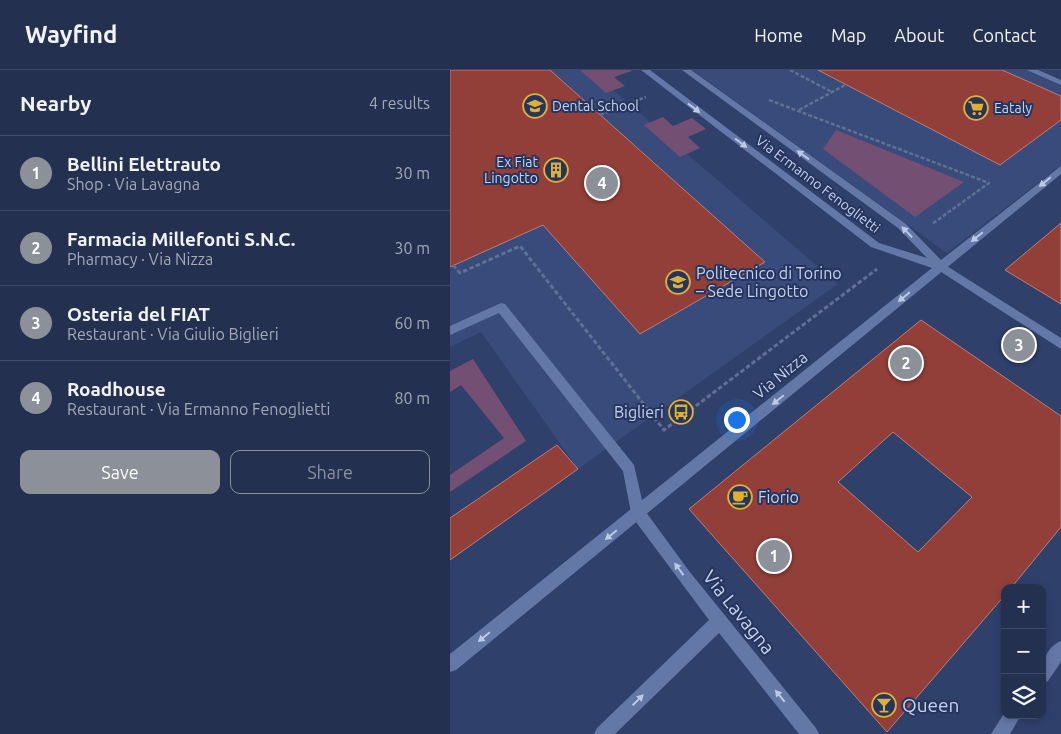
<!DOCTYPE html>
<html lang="en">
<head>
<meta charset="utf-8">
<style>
	:root { --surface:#233050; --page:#2b3857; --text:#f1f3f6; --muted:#a3a9b7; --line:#404b67; --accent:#8c9099 }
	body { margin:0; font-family:Ubuntu,sans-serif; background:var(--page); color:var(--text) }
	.controls { position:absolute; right:15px; bottom:15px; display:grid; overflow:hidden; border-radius:10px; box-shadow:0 2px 8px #0003 }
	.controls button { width:45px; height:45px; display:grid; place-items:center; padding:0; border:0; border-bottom:1px solid var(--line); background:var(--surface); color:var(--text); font:25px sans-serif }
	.you { position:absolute; left:286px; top:349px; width:18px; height:18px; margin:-12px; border:4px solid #fff; border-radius:50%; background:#1a73e8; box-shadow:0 0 0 8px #1a73e833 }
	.badge { display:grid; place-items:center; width:32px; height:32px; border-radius:50%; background:var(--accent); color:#fff; font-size:16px; font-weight:700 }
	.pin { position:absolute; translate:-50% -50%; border:2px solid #fff; box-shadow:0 1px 5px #0006 }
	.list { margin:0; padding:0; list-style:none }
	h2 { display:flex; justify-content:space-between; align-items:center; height:65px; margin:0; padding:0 20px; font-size:21px }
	h2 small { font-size:16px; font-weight:400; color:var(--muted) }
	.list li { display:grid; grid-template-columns:32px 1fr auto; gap:15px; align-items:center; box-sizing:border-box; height:75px; padding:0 20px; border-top:1px solid var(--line) }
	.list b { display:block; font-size:19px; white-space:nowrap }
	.list p { margin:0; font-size:16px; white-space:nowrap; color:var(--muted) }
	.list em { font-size:16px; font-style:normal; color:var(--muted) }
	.actions { display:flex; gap:10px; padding:15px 20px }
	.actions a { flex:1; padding:11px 0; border:1px solid var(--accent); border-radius:10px; text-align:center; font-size:18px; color:var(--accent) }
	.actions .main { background:var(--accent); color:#fff }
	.icon { flex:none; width:28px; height:28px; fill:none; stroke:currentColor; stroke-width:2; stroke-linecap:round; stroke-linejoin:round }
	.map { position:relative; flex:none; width:611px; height:664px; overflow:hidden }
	header { display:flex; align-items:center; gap:30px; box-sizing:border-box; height:70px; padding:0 25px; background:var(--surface); border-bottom:1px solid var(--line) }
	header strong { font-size:24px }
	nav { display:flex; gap:28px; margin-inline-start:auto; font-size:18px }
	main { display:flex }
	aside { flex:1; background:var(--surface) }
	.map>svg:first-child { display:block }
	.built { fill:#384b7b }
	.green { fill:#734f73 }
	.building { fill:#933f39; stroke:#bb7e77; fill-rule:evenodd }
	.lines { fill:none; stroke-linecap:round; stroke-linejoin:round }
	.path-far1 { stroke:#607095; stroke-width:2.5; stroke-dasharray:4 2; stroke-linecap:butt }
	.path { stroke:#607095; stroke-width:3; stroke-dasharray:4.5 2.5; stroke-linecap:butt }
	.lane { fill:#6478a7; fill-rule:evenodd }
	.street { fill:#6478a7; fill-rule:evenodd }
	.secondary { fill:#6478a7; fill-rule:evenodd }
	.oneway { fill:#bdcae6 }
	.labels { text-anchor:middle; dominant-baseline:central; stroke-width:4; stroke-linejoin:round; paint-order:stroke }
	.far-poi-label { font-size:14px; fill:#c7d3ed; stroke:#25355f; text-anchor:start }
	.far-street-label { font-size:14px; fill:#c7d3ed; stroke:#25355f }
	.poi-label { font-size:16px; fill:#c7d3ed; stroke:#25355f; text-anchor:start }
	.street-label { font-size:16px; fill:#c7d3ed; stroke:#25355f }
	.near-street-label { font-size:19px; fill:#c7d3ed; stroke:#25355f }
	.near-poi-label { font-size:19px; fill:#c7d3ed; stroke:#25355f; text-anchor:start }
</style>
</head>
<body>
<header>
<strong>Wayfind</strong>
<nav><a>Home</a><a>Map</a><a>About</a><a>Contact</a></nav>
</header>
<main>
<aside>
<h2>Nearby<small>4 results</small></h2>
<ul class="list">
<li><span class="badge">1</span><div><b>Bellini Elettrauto</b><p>Shop · Via Lavagna</p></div><em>30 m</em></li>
<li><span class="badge">2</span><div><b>Farmacia Millefonti S.N.C.</b><p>Pharmacy · Via Nizza</p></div><em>30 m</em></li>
<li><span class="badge">3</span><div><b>Osteria del FIAT</b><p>Restaurant · Via Giulio Biglieri</p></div><em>60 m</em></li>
<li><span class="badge">4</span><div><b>Roadhouse</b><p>Restaurant · Via Ermanno Fenoglietti</p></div><em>80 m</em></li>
</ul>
<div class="actions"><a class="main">Save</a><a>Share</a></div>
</aside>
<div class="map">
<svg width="611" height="664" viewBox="0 0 611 664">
	<rect width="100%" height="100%" fill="#2f406b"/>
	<!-- built -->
	<g class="built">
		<path d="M 0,0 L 140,0 L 388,214 L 128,399 L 31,262 L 0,277 Z"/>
		<path d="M 242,0 L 581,0 L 611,13 L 611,95 L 497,183 Z"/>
	</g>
	<!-- green -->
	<g class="green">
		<path d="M 130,0 L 181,0 L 182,1 L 164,7 L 175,16 L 156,23 Z"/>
		<path d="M 213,47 L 223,56 L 242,48 L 256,59 L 238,67 L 250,78 L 230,87 L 194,55 Z"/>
		<path d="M 386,60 L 514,112 L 465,147 L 373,79 Z"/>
		<path d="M 23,289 L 76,371 L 0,422 L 0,405 L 54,368 L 11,315 L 0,322 L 0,301 Z"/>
	</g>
	<!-- building -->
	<g class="building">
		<path d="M 0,0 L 100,0 L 315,192 L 190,264 L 93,155 L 0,197 Z"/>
		<path d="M 368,0 L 552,0 L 611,26 L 611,50 L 550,95 Z"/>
		<path d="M 611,153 L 611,234 L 555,200 Z"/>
		<path d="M 471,250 L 611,346 L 611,457 L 561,518 L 555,518 L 555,525 L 437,662 L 239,439 ZM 443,362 L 522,427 L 468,482 L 388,412 Z"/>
		<path d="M 107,375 L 128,399 L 0,490 L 0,448 Z"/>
	</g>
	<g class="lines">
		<!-- path-far1 -->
		<g class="path-far1">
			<path d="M 340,0 L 382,22"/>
			<path d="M 319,30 L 539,113 L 482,154"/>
			<path d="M 349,40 L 395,15"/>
			<path d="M 150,45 L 196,27"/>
		</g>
		<!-- path -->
		<path class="path" d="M 3,195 L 10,203 L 70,176 L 214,360 L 427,199"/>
		<!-- lane -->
		<path class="lane" d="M 51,233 L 55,234 L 184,395 L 195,443 L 193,448 L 188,450 L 183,448 L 181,443 L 173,401 L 49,243 L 0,265 L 0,256 Z"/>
		<!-- street -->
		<g class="street">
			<path d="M 577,0 L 588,0 L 611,10 L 611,15 Z"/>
			<path d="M 492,193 L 611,268 L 611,279 L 488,200 L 487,197 L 488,194 Z"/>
			<path d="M 188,436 L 193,438 L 239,501 L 366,658 L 369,664 L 349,664 L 269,563 L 165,664 L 144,664 L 147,658 L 259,550 L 183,448 L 181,443 L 183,438 Z"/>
			<path d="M 611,571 L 611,592 L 598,611 L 592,613 C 592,596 593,579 611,571 Z"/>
			<path d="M 555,642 L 555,645 L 571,645 L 560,664 L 541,664 Z"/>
		</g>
		<!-- secondary -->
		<path class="secondary" d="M 191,0 L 200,0 L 429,173 L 477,188 L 448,158 L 232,0 L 241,0 L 456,154 L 491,190 L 611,96 L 611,104 L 6,600 L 0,602 L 0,584 L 482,198 L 421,177 Z"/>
	</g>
	<!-- one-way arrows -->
	<defs><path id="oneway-solid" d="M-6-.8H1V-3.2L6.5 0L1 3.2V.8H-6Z" transform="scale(1.25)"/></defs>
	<g class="oneway">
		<use href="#oneway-solid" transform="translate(244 38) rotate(37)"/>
		<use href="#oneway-solid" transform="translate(291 73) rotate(37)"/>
		<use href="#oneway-solid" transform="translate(353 85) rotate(-144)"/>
		<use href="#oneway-solid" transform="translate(595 112) rotate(141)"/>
		<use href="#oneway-solid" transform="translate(457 162) rotate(-134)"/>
		<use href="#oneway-solid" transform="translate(527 167) rotate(141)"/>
		<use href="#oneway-solid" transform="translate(454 227) rotate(141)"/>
		<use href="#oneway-solid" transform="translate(328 330) rotate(141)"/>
		<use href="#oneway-solid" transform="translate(161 465) rotate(141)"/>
		<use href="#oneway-solid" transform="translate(229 499) rotate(-126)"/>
		<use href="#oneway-solid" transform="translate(34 567) rotate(141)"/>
		<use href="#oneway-solid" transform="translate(330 626) rotate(-129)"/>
		<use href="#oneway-solid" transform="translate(188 630) rotate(-44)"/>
	</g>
	<!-- icons -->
	<defs>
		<g id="university-ring" transform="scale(1.25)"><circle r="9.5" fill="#25355f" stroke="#e0b034" stroke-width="1.5"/><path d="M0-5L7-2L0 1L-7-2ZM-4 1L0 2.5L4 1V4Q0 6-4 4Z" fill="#e0b034"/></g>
		<g id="supermarket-ring" transform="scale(1.25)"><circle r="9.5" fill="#25355f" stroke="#e0b034" stroke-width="1.5"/><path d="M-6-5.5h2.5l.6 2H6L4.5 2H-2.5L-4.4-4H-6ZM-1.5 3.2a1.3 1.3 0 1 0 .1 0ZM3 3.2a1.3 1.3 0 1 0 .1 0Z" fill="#e0b034"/></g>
		<g id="building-ring" transform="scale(1.25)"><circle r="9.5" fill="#25355f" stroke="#e0b034" stroke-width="1.5"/><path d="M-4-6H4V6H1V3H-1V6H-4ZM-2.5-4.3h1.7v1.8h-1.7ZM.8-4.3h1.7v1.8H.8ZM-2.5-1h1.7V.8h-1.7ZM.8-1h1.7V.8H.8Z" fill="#e0b034"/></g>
		<g id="bus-ring" transform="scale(1.25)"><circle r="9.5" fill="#25355f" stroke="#e0b034" stroke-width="1.5"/><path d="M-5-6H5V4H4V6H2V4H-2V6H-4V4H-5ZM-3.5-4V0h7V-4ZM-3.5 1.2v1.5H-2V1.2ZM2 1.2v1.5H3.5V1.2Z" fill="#e0b034"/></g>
		<g id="cafe-ring" transform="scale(1.25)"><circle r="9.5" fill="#25355f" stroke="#e0b034" stroke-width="1.5"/><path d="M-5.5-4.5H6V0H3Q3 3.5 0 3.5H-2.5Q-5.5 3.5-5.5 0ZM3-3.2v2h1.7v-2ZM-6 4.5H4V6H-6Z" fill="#e0b034"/></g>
		<g id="bar-ring" transform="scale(1.25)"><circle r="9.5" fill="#25355f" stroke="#e0b034" stroke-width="1.5"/><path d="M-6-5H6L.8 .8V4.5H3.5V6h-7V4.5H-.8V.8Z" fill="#e0b034"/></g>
	</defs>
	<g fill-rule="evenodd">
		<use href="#university-ring" x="85" y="36"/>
		<use href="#supermarket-ring" x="526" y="38"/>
		<use href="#building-ring" x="106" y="100"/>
		<use href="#university-ring" x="228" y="212"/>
		<use href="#bus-ring" x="231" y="342"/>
		<use href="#cafe-ring" x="290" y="427"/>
		<use href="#bar-ring" x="434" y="635"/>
	</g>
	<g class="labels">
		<!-- far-poi labels -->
		<g class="far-poi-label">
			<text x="102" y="36">Dental School</text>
			<text x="544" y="38">Eataly</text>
			<text x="88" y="92" text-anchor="end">Ex Fiat<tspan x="88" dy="16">Lingotto</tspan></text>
		</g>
		<!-- far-street labels -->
		<g class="far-street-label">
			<text transform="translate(368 114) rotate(37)">Via Ermanno Fenoglietti</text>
		</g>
		<!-- poi labels -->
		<g class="poi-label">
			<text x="246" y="203">Politecnico di Torino<tspan x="246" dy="18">– Sede Lingotto</tspan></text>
			<text x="214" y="342" text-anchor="end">Biglieri</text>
			<text x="308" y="427">Fiorio</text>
		</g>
		<!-- street labels -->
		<g class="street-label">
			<text transform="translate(330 305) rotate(-39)">Via Nizza</text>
		</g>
		<!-- near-street labels -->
		<g class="near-street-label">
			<text transform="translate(289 542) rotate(51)">Via Lavagna</text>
		</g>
		<!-- near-poi labels -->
		<g class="near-poi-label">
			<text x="452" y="635">Queen</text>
		</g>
	</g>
</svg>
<div class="controls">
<button>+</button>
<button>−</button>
<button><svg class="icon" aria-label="layers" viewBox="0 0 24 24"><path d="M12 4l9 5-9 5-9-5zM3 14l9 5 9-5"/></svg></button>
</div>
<div class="you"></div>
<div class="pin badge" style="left:324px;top:486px">1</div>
<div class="pin badge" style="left:456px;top:293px">2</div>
<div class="pin badge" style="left:569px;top:275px">3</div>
<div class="pin badge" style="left:152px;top:113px">4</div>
</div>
</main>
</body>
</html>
